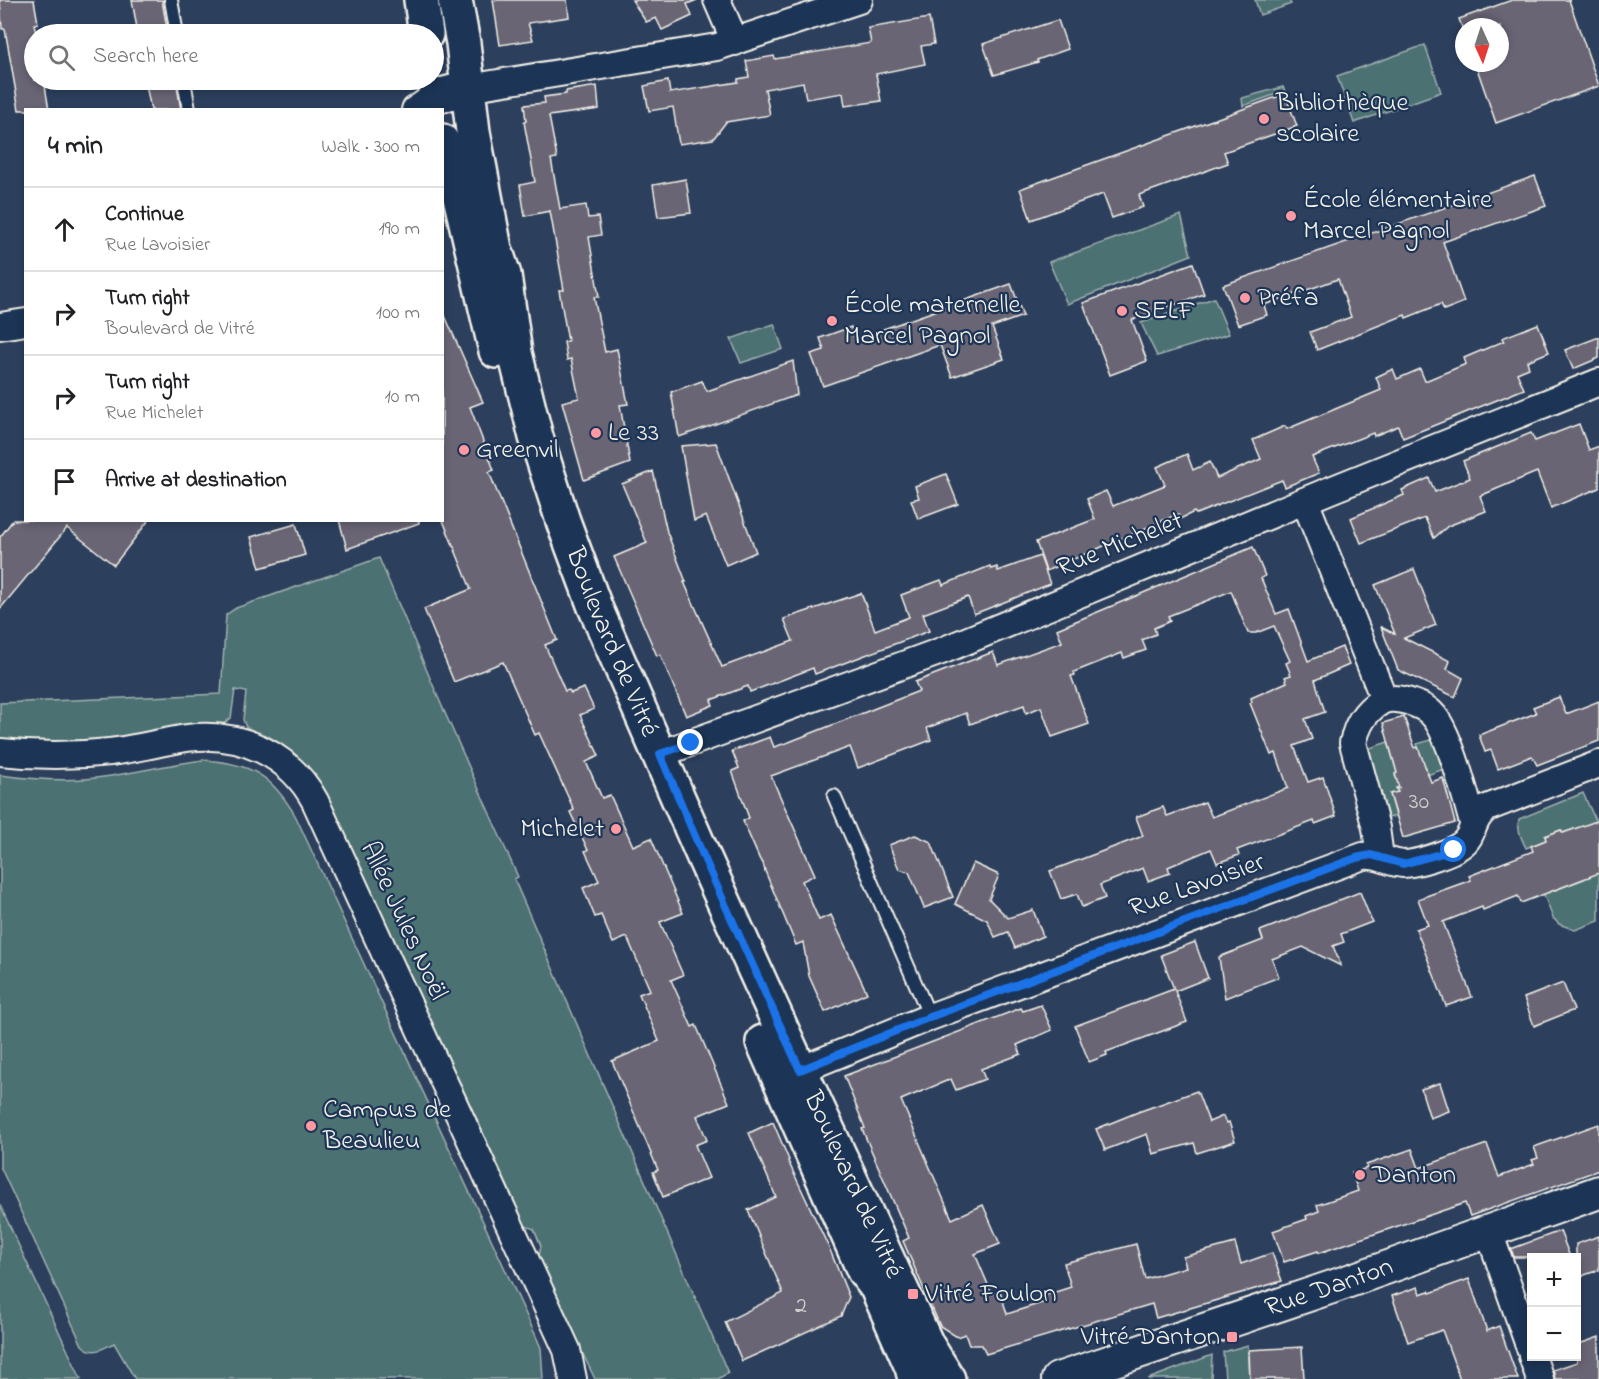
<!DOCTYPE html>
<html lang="en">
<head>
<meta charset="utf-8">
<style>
	:root { --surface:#fff; --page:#f2f2f2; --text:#202124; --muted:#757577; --line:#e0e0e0 }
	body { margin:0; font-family:"Indie Flower",sans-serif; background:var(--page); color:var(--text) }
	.controls { position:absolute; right:18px; bottom:18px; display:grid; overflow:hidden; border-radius:0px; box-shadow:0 3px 9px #0003 }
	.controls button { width:54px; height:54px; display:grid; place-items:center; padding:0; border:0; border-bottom:2px solid var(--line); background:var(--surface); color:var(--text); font:30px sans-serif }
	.compass { position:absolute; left:1455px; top:18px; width:54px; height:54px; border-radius:50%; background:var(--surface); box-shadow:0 3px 9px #0003; rotate:177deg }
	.stop { position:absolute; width:18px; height:18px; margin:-14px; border:4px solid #1a73e8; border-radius:50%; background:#fff }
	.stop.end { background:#1a73e8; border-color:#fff; box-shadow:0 2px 6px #0008 }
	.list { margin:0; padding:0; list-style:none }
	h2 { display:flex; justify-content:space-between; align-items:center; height:78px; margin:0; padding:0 24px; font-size:26px }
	h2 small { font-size:20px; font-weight:400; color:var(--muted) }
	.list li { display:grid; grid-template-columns:39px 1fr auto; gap:18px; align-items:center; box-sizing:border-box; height:84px; padding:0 24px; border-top:2px solid var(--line) }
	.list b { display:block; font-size:22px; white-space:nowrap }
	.list p { margin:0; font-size:20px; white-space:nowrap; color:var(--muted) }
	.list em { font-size:20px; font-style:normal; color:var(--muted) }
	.icon { flex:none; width:33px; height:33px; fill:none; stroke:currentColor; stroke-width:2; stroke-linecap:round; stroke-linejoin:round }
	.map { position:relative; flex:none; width:1599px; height:1379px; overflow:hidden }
	.search { position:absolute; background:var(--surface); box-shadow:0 3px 9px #0003; left:24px; top:24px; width:420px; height:66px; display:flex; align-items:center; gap:15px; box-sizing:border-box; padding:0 21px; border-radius:33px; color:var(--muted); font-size:22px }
	.panel { position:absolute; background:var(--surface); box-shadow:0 3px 9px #0003; left:24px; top:108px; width:420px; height:414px; border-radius:0px }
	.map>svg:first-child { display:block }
	.green { fill:#4c7173; stroke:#a0b1ae; stroke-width:1.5 }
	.building { fill:#696575; stroke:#f4f1e8; stroke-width:1.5 }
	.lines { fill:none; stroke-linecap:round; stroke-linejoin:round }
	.service-casing { stroke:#f4f1e8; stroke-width:16 }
	.minor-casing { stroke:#f4f1e8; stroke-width:30 }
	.tertiary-casing { stroke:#f4f1e8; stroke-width:36 }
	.secondary-casing { stroke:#f4f1e8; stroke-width:38 }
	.service { stroke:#1d3557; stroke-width:12 }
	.minor { stroke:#1d3557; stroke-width:26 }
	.tertiary { stroke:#1d3557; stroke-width:32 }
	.secondary { stroke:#1d3557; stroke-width:33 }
	.route { stroke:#1a73e8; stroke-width:8 }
	.poi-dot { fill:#ff9aa2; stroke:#1d3557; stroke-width:2 }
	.labels { text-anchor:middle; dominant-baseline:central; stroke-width:4.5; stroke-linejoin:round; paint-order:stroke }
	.number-label { font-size:24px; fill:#d1cecb }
	.poi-label { font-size:27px; fill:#f4f1e8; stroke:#1d3557; text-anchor:start }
	.street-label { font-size:27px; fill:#f4f1e8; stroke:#1d3557 }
</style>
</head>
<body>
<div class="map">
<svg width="1599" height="1379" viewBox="0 0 1599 1379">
	<rect width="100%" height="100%" fill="#2c3f5d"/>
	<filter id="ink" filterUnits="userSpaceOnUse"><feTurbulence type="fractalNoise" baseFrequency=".0167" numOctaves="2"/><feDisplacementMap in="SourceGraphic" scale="12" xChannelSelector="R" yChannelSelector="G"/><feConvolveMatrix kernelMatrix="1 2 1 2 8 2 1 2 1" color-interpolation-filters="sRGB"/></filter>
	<g filter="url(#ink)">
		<!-- green -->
		<g class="green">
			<path d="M 1255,0 L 1289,0 L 1291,4 L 1260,15 Z"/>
			<path d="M 1425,45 L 1441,92 L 1354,123 L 1337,76 Z"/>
			<path d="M 1283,87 L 1285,91 L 1243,106 L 1242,98 Z"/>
			<path d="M 1181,215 L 1191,255 L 1067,304 L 1049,262 Z"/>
			<path d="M 1214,298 L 1229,334 L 1157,356 L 1141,323 Z"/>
			<path d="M 774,324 L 783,349 L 741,363 L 731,339 Z"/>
			<path d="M 379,558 L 441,704 L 518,877 L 514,879 L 728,1373 L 718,1379 L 595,1379 L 538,1261 L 541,1246 L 534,1229 L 523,1225 L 326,795 C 313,771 296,753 273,739 C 264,734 255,732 246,727 L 243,720 L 246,692 L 235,690 L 231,718 L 223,724 L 190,724 L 148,733 L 85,741 L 26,741 L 0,738 L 0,703 L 221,694 L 226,615 L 236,608 Z"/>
			<path d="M 1431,740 L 1435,745 L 1444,769 L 1427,775 L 1426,767 L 1424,766 L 1417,744 Z"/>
			<path d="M 1388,742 L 1397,773 L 1395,776 L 1402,787 L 1397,788 L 1398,792 L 1390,794 L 1396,816 L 1388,818 L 1369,754 L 1370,748 Z"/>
			<path d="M 203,760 C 251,763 272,775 296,817 L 535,1334 L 541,1348 L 543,1379 L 135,1379 L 114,1343 C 102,1349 93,1356 82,1345 L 0,1166 L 0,775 C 36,780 75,782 111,776 C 142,771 172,764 203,760 Z"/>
			<path d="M 1583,793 L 1599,828 L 1599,921 L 1575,930 L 1559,924 L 1553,918 L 1533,867 L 1555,890 L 1584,879 L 1579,866 L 1578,828 L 1563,833 L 1561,830 L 1545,836 L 1546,840 L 1526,848 C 1521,838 1517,829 1519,819 Z"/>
			<path d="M 0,1205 L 81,1379 L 0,1379 Z"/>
			<path d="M 1248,1345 L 1250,1379 L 1225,1379 L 1223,1352 Z"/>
			<path d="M 1212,1355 L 1211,1379 L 1148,1379 Z"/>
		</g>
		<!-- building -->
		<g class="building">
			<path d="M 0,0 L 34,0 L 38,23 L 34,24 L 36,34 L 34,34 L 34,80 L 44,80 L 49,110 L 19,110 L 5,29 L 2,29 Z"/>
			<path d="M 132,0 L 162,0 L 168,34 L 138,34 Z"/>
			<path d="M 493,0 L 567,0 L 569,17 L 528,23 L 533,40 L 500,45 Z"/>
			<path d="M 632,0 L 697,0 L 687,4 L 692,16 L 662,30 L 656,18 L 646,22 Z"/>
			<path d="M 1512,0 L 1569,0 L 1599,86 L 1496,123 L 1475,63 L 1500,63 L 1500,27 L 1464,27 L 1464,33 L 1459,19 Z"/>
			<path d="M 929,18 L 934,44 L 921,46 L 925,64 L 876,74 L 881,101 L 845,106 L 843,93 L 806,99 L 803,82 L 765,89 L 770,115 L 726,122 L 713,139 L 679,144 L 673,107 L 649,111 L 644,86 L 668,81 L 670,93 L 738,82 L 738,79 L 749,77 L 746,61 L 774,56 L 775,59 L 871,43 L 868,28 Z"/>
			<path d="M 1058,20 L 1068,49 L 1037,60 L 1038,62 L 994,75 L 983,44 Z"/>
			<path d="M 145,80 L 176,80 L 181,110 L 151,110 Z"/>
			<path d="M 597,86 L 599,109 L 549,116 L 557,158 L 551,159 L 560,209 L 586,205 L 588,218 L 598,217 L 601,235 L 589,237 L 599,297 L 594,297 L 605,352 L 617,349 L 628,404 L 620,405 L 630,463 L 584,480 L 562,402 L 579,398 L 571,359 L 567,360 L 564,342 L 568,341 L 559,290 L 564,290 L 550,211 L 525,216 L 520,185 L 535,182 L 524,122 L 526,121 L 524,105 L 545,103 L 544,97 L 566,94 L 566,91 Z"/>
			<path d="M 1285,94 L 1297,126 L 1224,152 L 1228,163 L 1139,195 L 1143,207 L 1112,218 L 1103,194 L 1031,220 L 1020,189 Z"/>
			<path d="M 1535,176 L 1546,206 L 1443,242 L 1464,302 L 1444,310 L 1441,304 L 1406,318 L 1405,315 L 1317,350 L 1310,332 L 1351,317 L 1338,279 L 1264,305 L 1267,315 L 1238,325 L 1223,285 Z"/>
			<path d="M 686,179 L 691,213 L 658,217 L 653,185 Z"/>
			<path d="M 1193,263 L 1204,294 L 1132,320 L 1147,361 L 1110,375 L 1083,303 Z"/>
			<path d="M 1011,284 L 1023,316 L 992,327 L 1004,359 L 952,377 L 940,345 L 823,386 L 811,354 L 824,350 L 820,338 L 851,327 L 855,339 Z"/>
			<path d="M 442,309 L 483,402 L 470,407 L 494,470 L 489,472 L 557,640 L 545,645 L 565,691 L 569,690 L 571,693 L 584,688 L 594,709 L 580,715 L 599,756 L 586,762 L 602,798 L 610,795 L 633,846 L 651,838 L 683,913 L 660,922 L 683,975 L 671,980 L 692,1027 L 696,1025 L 729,1103 L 697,1116 L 707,1140 L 695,1145 L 709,1178 L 663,1197 L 653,1172 L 658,1170 L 612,1061 L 659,1041 L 639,994 L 650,990 L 627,937 L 613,943 L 601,915 L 595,917 L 583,888 L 599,881 L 585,851 L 588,850 L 570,812 L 574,810 L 539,733 L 535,735 L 503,662 L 454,682 L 424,609 L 471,589 L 442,518 Z"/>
			<path d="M 1538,324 L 1549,352 L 1527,361 L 1529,368 L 1517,373 L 1524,389 L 1403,438 L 1398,426 L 1374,436 L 1373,433 L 1312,457 L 1319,473 L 1285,487 L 1282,480 L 1196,514 L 1194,512 L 1180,519 L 1178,514 L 1046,571 L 1036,542 L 1095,519 L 1087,499 L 1106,491 L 1113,506 L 1165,485 L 1157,467 L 1187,454 L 1193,470 L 1210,462 L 1217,478 L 1261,459 L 1253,440 L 1285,426 L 1287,429 L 1381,390 L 1376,377 L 1393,369 L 1397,379 L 1420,369 L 1425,381 L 1466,364 L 1464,358 L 1504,341 L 1502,338 Z"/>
			<path d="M 1599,337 L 1599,358 L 1573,369 L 1565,350 Z"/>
			<path d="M 793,361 L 797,395 L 679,437 L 671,392 L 702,381 L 707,391 Z"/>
			<path d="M 1579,424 L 1589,450 L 1599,446 L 1599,488 L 1551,508 L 1537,472 L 1480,496 L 1486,511 L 1448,526 L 1434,538 L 1425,518 L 1361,543 L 1351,518 L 1404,495 L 1402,490 L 1429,478 L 1435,492 L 1470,478 L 1463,461 L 1531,433 L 1535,441 Z"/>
			<path d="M 716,443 L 756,552 L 726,565 L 706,516 L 694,521 L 681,446 Z"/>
			<path d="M 653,471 L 667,532 L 686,582 L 684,582 L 722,667 L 793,641 L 784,619 L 861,593 L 875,630 L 909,617 L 901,595 L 941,580 L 943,585 L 990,566 L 991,569 L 997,567 L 998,571 L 1040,556 L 1050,584 L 974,614 L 968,597 L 923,614 L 929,631 L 815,674 L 813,668 L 750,692 L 748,686 L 711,700 L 713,705 L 686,716 L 660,654 L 657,656 L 614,557 L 647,543 L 622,484 Z"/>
			<path d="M 946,474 L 958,504 L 918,519 L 911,500 L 919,498 L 915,486 Z"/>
			<path d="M 13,520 L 149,520 L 114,565 L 67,528 L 0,609 L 0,537 Z"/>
			<path d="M 339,520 L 419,520 L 419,523 L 347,549 Z"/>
			<path d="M 296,524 L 305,555 L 260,568 L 251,537 Z"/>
			<path d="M 1253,547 L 1265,576 L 1261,578 L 1276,614 L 1289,609 L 1308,661 L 1342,647 L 1349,665 L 1315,680 L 1325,712 L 1305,719 L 1312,739 L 1294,746 L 1308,782 L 1323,777 L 1336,816 L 1315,824 L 1314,821 L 1237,850 L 1239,855 L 1217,863 L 1211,849 L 1168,867 L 1170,873 L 1148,881 L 1143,868 L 1100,885 L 1105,898 L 1082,907 L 1077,894 L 1061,899 L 1050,871 L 1143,836 L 1136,817 L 1163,807 L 1167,816 L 1205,802 L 1212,817 L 1288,788 L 1276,753 L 1271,755 L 1250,703 L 1252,702 L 1251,698 L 1287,682 L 1285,677 L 1291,675 L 1286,663 L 1290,661 L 1274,626 L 1256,633 L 1248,633 L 1231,591 L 1168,616 L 1170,621 L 1154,628 L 1156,634 L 1142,640 L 1146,650 L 1124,658 L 1122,653 L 1074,672 L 1075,675 L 1071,676 L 1089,724 L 1052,737 L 1041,707 L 1026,713 L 1024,705 L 970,724 L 966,713 L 927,728 L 931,740 L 858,768 L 850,747 L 771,776 L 815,875 L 802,881 L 819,920 L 831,915 L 867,993 L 825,1012 L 809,976 L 803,942 L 796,945 L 765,871 L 763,863 L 760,860 L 743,821 L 749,818 L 732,771 L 739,768 L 732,751 L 770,737 L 774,747 L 789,742 L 919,691 L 915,682 L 993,652 L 998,665 L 1062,642 L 1057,629 Z"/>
			<path d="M 1414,569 L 1436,625 L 1404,638 L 1450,661 L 1447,669 L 1463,678 L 1455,697 L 1398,670 L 1381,627 L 1395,634 L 1375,585 Z"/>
			<path d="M 1559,697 L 1566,714 L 1599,701 L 1599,741 L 1537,765 L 1532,756 L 1498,769 L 1491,750 L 1485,752 L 1479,735 L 1536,713 L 1533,707 Z"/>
			<path d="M 1404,717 L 1415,748 L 1418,747 L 1431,782 L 1443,778 L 1455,823 L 1403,838 L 1390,794 L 1398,792 L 1396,788 L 1399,788 L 1395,774 L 1397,773 L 1383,723 Z"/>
			<path d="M 1599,820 L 1599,873 L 1521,903 L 1518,896 L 1483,910 L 1482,907 L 1443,922 L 1472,997 L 1446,1006 L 1416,929 L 1428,925 L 1418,899 L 1471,880 L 1469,876 L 1533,851 L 1531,846 L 1546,840 L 1545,836 L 1561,830 L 1563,833 Z"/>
			<path d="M 915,835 L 931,842 L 953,897 L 924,908 L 909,872 L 899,869 L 889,845 Z"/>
			<path d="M 973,863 L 999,875 L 989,899 L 1008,918 L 1033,910 L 1043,936 L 1015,948 L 1008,932 L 995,937 L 987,920 L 955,904 Z"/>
			<path d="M 1360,892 L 1372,922 L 1341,934 L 1344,942 L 1333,946 L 1341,966 L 1303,947 L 1272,959 L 1279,977 L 1225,998 L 1219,957 L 1263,940 L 1260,931 Z"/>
			<path d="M 1195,942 L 1208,978 L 1175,991 L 1187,1022 L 1106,1052 L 1107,1055 L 1089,1062 L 1075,1026 L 1174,989 L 1161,955 Z"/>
			<path d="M 1563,983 L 1574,1010 L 1534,1026 L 1524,998 Z"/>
			<path d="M 1041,1005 L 1052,1030 L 1017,1045 L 1021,1054 L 981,1069 L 985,1079 L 956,1090 L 951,1079 L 901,1100 L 952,1219 L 983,1205 L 1000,1244 L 975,1254 L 992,1294 L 1000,1291 L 1007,1314 L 1045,1302 L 1043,1296 L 1071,1287 L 1064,1263 L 1136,1244 L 1145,1279 L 1186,1267 L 1183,1257 L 1235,1243 L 1241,1264 L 1272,1253 L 1282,1281 L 1156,1318 L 1152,1304 L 986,1354 L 982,1345 L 969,1345 L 965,1334 L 957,1337 L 940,1326 L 903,1241 L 909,1238 L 862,1129 L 865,1128 L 844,1076 L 1021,1008 L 1023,1011 Z"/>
			<path d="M 1440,1083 L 1449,1111 L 1430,1118 L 1421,1089 Z"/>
			<path d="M 1197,1091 L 1209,1122 L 1223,1116 L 1226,1123 L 1229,1122 L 1235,1141 L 1197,1153 L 1194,1143 L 1153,1154 L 1147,1134 L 1105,1150 L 1096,1129 L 1138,1112 Z"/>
			<path d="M 773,1122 L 789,1160 L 788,1161 L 830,1250 L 849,1297 L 841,1316 L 742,1361 L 725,1322 L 783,1293 L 748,1210 L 776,1197 L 749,1133 Z"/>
			<path d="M 1599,1124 L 1599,1170 L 1470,1216 L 1465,1203 L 1319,1253 L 1318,1251 L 1284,1262 L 1273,1231 L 1307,1219 L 1306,1216 L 1319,1211 L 1317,1205 L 1358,1191 L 1352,1173 L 1367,1168 L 1366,1165 L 1412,1149 L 1419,1168 L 1487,1144 L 1499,1177 L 1534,1164 L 1532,1160 L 1538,1158 L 1534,1147 Z"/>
			<path d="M 1560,1231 L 1570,1257 L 1514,1257 L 1511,1249 Z"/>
			<path d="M 1599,1236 L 1599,1270 L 1576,1278 L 1576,1244 Z"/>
			<path d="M 1469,1279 L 1487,1331 L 1499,1326 L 1518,1379 L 1460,1379 L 1442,1330 L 1408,1342 L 1392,1296 L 1418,1287 L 1420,1294 L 1429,1291 L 1430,1293 Z"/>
			<path d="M 1599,1337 L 1599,1379 L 1555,1379 L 1553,1370 L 1577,1362 L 1576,1345 Z"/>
			<path d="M 1302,1347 L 1304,1379 L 1250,1379 L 1249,1350 Z"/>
		</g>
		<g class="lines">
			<!-- service casing -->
			<g class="service-casing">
				<g id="service">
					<path d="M 171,0 L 177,34"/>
					<path d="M 184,80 L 189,110"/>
					<path d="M 834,796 L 930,1017"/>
				</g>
			</g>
			<!-- minor casing -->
			<g class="minor-casing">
				<g id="minor">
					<path d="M 717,0 L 735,42"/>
					<path d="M 468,88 L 717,47 L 859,0"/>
					<path d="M 415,110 L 434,97"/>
					<path d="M 0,326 L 26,322"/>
					<path d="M 1305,501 L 1384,699"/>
					<path d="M 0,752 C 37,756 73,756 110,752 C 136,749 161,742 187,738 C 239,731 290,754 315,801 L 567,1350 L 573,1379"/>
					<path d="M 660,754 L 944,650 L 1328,491 L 1599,382"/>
					<path d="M 1380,857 L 1376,828 L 1353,743 C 1357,725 1364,712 1380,702 C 1388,697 1399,699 1407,701 C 1416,704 1426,707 1432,714 C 1449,730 1466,798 1473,823"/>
					<path d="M 800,1070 L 930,1017 L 1363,856 C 1378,854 1389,863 1403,864 C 1416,864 1451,853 1461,845 C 1475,836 1470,820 1487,808 L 1599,764"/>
					<path d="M 1489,1232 L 1532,1354"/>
					<path d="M 1532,1356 L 1540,1379"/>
				</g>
			</g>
			<!-- tertiary casing -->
			<g class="tertiary-casing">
				<g id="tertiary">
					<path id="s1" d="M 1058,1379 L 1332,1287 L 1599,1192"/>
				</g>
			</g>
			<!-- secondary casing -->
			<g class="secondary-casing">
				<g id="secondary">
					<path d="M 421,0 L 426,34"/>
					<path id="s2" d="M 455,0 L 463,43 L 473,132 L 495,249 L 504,275 L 515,353 L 536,437 L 563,521 L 595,607 L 705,860 L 800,1070 L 927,1345 L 948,1379"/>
					<path d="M 434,97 L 468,88"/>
					<path d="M 442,141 L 461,201 L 496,351"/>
					<path d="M 763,1042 L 864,1271 L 877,1288 L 912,1367 L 915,1379"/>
				</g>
			</g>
			<!-- service -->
			<use href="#service" class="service"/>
			<!-- minor -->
			<use href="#minor" class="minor"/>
			<!-- tertiary -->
			<use href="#tertiary" class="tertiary"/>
			<!-- secondary -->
			<use href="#secondary" class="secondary"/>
		</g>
	</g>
	<g class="lines" filter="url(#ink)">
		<!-- route -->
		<path class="route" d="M 691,743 L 660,754 L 705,860 L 800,1070 L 930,1017 L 1356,858 L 1371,855 L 1403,864 L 1454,850"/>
	</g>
	<!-- markers -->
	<g class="poi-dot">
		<circle cx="1264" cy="119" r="6"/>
		<circle cx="1291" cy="216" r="6"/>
		<circle cx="1245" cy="298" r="6"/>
		<circle cx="1122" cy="311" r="6"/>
		<circle cx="832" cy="321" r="6"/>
		<circle cx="596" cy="433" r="6"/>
		<circle cx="464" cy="450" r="6"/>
		<circle cx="616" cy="829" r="6"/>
		<circle cx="311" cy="1126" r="6"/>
		<circle cx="1360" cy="1175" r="6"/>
		<rect x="907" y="1288" width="12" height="12" rx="3"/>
		<rect x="1226" y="1331" width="12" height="12" rx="3"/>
	</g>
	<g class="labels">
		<!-- number labels -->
		<g class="number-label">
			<text x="1419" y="802">30</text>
			<text x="801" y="1306">2</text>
		</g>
		<!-- poi labels -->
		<g class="poi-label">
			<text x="1276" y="103">Bibliothèque<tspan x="1276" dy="31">scolaire</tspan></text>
			<text x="1303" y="200">École élémentaire<tspan x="1303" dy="31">Marcel Pagnol</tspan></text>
			<text x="1257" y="298">Préfa</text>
			<text x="844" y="305">École maternelle<tspan x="844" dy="31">Marcel Pagnol</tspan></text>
			<text x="1134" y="311">SELF</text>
			<text x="608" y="433">Le 33</text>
			<text x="476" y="450">Greenvil</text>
			<text x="604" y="829" text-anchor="end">Michelet</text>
			<text x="323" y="1110">Campus de<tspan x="323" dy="31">Beaulieu</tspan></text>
			<text x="1372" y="1175">Danton</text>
			<text x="925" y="1294">Vitré Foulon</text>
			<text x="1220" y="1337" text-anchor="end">Vitré Danton</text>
		</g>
		<!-- street labels -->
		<g class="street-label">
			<text transform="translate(1120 545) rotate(-22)">Rue Michelet</text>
			<text stroke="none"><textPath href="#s2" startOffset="664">Boulevard de Vitré</textPath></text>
			<text transform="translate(1197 886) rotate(-20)">Rue Lavoisier</text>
			<text transform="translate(403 921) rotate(65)">Allée Jules Noël</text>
			<text stroke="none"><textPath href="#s2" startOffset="1258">Boulevard de Vitré</textPath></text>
			<text stroke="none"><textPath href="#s1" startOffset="286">Rue Danton</textPath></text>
		</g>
	</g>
</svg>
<div class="controls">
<button>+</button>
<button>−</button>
</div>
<svg class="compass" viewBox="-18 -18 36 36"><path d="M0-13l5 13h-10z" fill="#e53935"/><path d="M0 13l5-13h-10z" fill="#757577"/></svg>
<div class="stop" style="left:1454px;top:850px"></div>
<div class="stop end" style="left:691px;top:743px"></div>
<div class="search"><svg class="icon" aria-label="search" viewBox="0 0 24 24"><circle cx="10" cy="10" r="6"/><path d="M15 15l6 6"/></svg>Search here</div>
<section class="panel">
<h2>4 min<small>Walk · 300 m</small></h2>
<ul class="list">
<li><svg class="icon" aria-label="ahead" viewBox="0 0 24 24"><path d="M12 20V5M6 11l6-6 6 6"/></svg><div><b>Continue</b><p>Rue Lavoisier</p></div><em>190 m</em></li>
<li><svg class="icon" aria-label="right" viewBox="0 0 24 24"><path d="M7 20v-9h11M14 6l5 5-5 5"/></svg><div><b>Turn right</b><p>Boulevard de Vitré</p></div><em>100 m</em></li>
<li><svg class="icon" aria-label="right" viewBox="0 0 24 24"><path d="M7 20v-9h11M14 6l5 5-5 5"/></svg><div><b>Turn right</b><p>Rue Michelet</p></div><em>10 m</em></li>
<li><svg class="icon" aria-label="arrive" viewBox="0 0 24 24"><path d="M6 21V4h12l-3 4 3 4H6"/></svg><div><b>Arrive at destination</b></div></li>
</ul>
</section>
</div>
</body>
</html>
